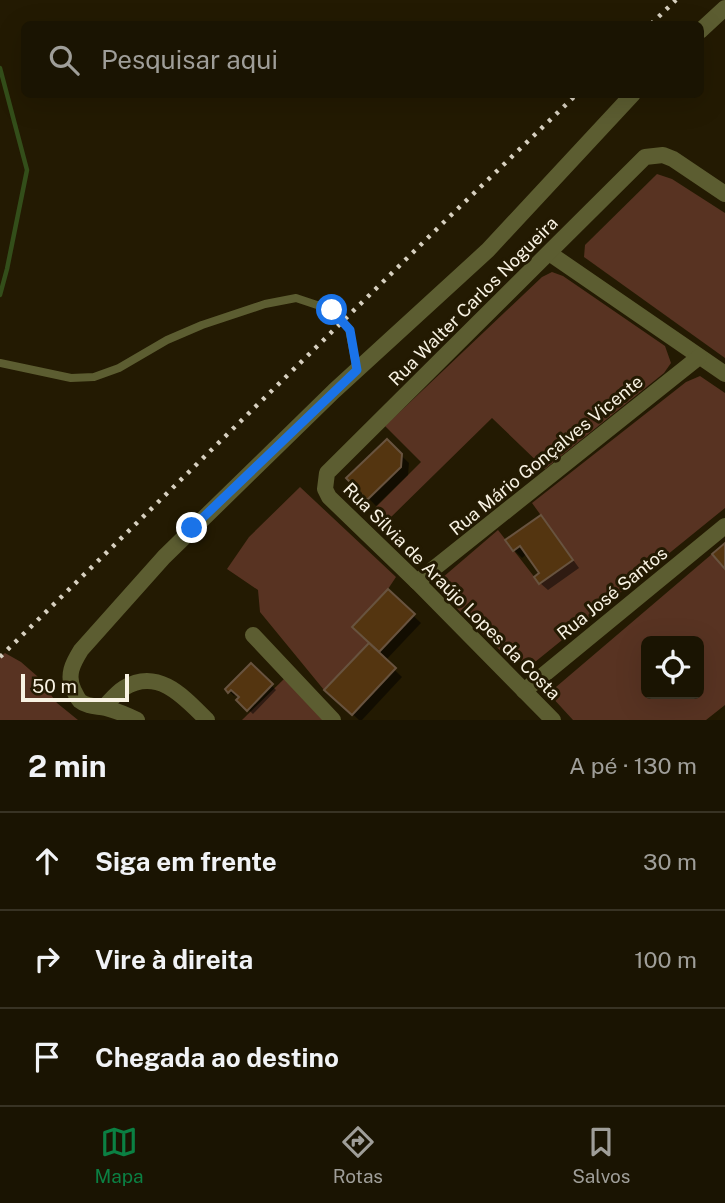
<!DOCTYPE html>
<html lang="pt">
<head>
<meta charset="utf-8">
<style>
	:root { --surface:#1a1402; --page:#272111; --text:#f1f3f6; --muted:#9f9e99; --line:#383324; --accent:#0b8043 }
	body { margin:0; font-family:"Public Sans",sans-serif; background:var(--page); color:var(--text) }
	.controls { position:absolute; right:21px; bottom:21px; display:grid; overflow:hidden; border-radius:10px; box-shadow:0 7px 28px #0002 }
	.controls button { width:63px; height:63px; display:grid; place-items:center; padding:0; border:0; border-bottom:2px solid var(--line); background:var(--surface); color:var(--text); font:35px sans-serif }
	.scale { position:absolute; left:21px; bottom:18px; width:108px; box-sizing:border-box; padding-left:7px; border:4px solid #f8f2e3; border-top:0; font-size:19px; line-height:24px; white-space:nowrap; color:#f8f2e3; -webkit-text-stroke:5px #231a02; paint-order:stroke }
	.stop { position:absolute; width:21px; height:21px; margin:-16px; border:5px solid #1a73e8; border-radius:50%; background:#fff }
	.stop.end { background:#1a73e8; border-color:#fff; box-shadow:0 2px 7px #0008 }
	.list { margin:0; padding:0; list-style:none }
	h2 { display:flex; justify-content:space-between; align-items:center; height:91px; margin:0; padding:0 28px; font-size:30px }
	h2 small { font-size:23px; font-weight:400; color:var(--muted) }
	.list li { display:grid; grid-template-columns:46px 1fr auto; gap:21px; align-items:center; box-sizing:border-box; height:98px; padding:0 28px; border-top:2px solid var(--line) }
	.list b { display:block; font-size:26px; white-space:nowrap }
	.list em { font-size:23px; font-style:normal; color:var(--muted) }
	.icon { flex:none; width:38px; height:38px; fill:none; stroke:currentColor; stroke-width:2; stroke-linecap:round; stroke-linejoin:round }
	.map { position:relative; flex:none; width:725px; height:720px; overflow:hidden }
	.search { position:absolute; background:var(--surface); box-shadow:0 7px 28px #0002; left:21px; right:21px; top:21px; height:77px; display:flex; align-items:center; gap:18px; box-sizing:border-box; padding:0 24px; border-radius:10px; color:var(--muted); font-size:26px }
	.sheet { height:385px; background:var(--surface) }
	nav { display:flex; justify-content:space-around; align-items:center; box-sizing:border-box; height:98px; border-top:2px solid var(--line); background:var(--surface); font-size:19px; color:var(--muted) }
	nav a { display:grid; justify-items:center; gap:4px }
	nav .on { color:var(--accent) }
	.map>svg:first-child { display:block }
	.green { fill:#583322; fill-rule:evenodd }
	.shadow { fill:#0007 }
	.lines { fill:none; stroke-linecap:round; stroke-linejoin:round }
	.stream { stroke:#334e1a; stroke-width:4.5 }
	.building { fill:#543510; stroke:#68533f; stroke-width:2 }
	.lane { stroke:#5c5d31; stroke-width:8 }
	.street { stroke:#5c5d31; stroke-width:16 }
	.rail { stroke:#d7d0c0; stroke-width:4.5; stroke-dasharray:3.5 7; stroke-linecap:butt }
	.route { stroke:#1a73e8; stroke-width:9 }
	.labels { text-anchor:middle; dominant-baseline:central; stroke-width:6; stroke-linejoin:round; paint-order:stroke }
	.street-label { font-size:18px; fill:#f8f2e3; stroke:#231a02 }
</style>
</head>
<body>
<div class="map">
<svg width="725" height="720" viewBox="0 0 725 720">
	<rect width="100%" height="100%" fill="#231a02"/>
	<!-- green -->
	<g class="green">
		<path d="M 657,174 L 672,179 L 725,213 L 725,358 L 584,257 L 585,245 Z"/>
		<path d="M 552,272 L 563,276 L 665,346 L 671,363 L 664,373 L 545,469 L 492,418 L 387,521 L 375,508 L 421,462 L 385,426 L 542,277 Z"/>
		<path d="M 700,376 L 725,393 L 725,508 L 535,662 L 510,660 L 441,593 L 442,578 L 498,530 L 539,583 L 573,560 L 532,503 L 686,382 Z"/>
		<path d="M 300,487 L 396,577 L 388,589 L 352,627 L 369,643 L 324,690 L 260,612 L 258,590 L 227,569 L 249,537 Z"/>
		<path d="M 712,554 L 725,569 L 725,705 L 706,720 L 573,720 L 551,696 L 556,687 ZM 646,641 L 699,641 L 699,694 L 646,694 Z"/>
		<path d="M 5,653 L 21,662 L 37,676 L 57,703 L 78,720 L 0,720 L 0,657 Z"/>
		<path d="M 285,678 L 327,720 L 242,720 Z"/>
	</g>
	<!-- shadow -->
	<g class="shadow">
		<path d="M 387,442 L 409,463 L 408,475 L 376,506 L 349,478 Z"/>
		<path d="M 541,517 L 548,525 L 579,568 L 548,590 L 540,583 L 542,573 L 528,553 L 522,558 L 514,550 Z"/>
		<path d="M 388,592 L 421,623 L 385,661 L 402,677 L 362,720 L 359,720 L 327,690 L 371,643 Z"/>
		<path d="M 251,665 L 276,690 L 253,714 L 238,700 L 241,697 L 237,693 L 234,696 L 227,689 Z"/>
	</g>
	<g class="lines">
		<!-- stream -->
		<path class="stream" d="M 0,68 L 27,170 L 7,269 L 0,295"/>
	</g>
	<!-- building -->
	<g class="building">
		<path d="M 387,439 L 402,454 L 401,467 L 367,500 L 346,478 Z"/>
		<path d="M 541,515 L 573,560 L 539,584 L 534,577 L 539,573 L 520,546 L 513,551 L 505,540 Z"/>
		<path d="M 725,543 L 725,569 L 712,554 Z"/>
		<path d="M 388,589 L 415,614 L 379,652 L 352,627 Z"/>
		<path d="M 369,643 L 396,668 L 352,715 L 324,690 Z"/>
		<path d="M 251,663 L 273,684 L 247,711 L 236,700 L 239,697 L 231,690 L 228,693 L 225,689 Z"/>
	</g>
	<g class="lines">
		<!-- lane -->
		<path class="lane" d="M 0,363 L 71,378 L 94,377 L 119,368 L 167,340 L 202,325 L 265,304 L 296,298 L 332,310 L 349,329 L 357,370"/>
		<!-- street -->
		<g class="street">
			<path d="M 700,31 L 725,8"/>
			<path d="M 549,253 L 725,374"/>
			<path d="M 417,582 L 699,357"/>
			<path d="M 253,635 L 333,720"/>
			<path d="M 524,691 L 725,526"/>
			<path d="M 104,707 C 110,701 116,693 124,688 C 158,667 184,697 207,720"/>
			<path d="M 137,720 C 127,715 117,711 106,708 C 98,706 87,707 80,701 C 77,698 76,694 74,691 C 66,675 73,663 81,650 L 164,557 L 334,391 L 488,250 L 633,94"/>
			<path d="M 553,720 L 417,582 L 329,497 L 325,489 L 327,473 L 645,157 L 663,155 L 673,159 L 725,194"/>
		</g>
		<!-- rail -->
		<g class="rail">
			<path d="M 651,24 L 676,0"/>
			<path d="M 0,657 L 444,222 L 577,94"/>
		</g>
	</g>
	<g class="lines">
		<!-- route -->
		<path class="route" d="M 192,528 L 357,370 L 350,330 L 332,310"/>
	</g>
	<g class="labels">
		<!-- street labels -->
		<g class="street-label">
			<text transform="translate(473 301) rotate(-45)">Rua Walter Carlos Nogueira</text>
			<text transform="translate(546 455) rotate(-39)">Rua Mário Gonçalves Vicente</text>
			<text transform="translate(452 591) rotate(45)">Rua Sílvia de Araújo Lopes da Costa</text>
			<text transform="translate(612 593) rotate(-39)">Rua José Santos</text>
		</g>
	</g>
</svg>
<div class="controls">
<button><svg class="icon" aria-label="locate" viewBox="0 0 24 24"><circle cx="12" cy="12" r="6"/><path d="M12 2v4M12 18v4M2 12h4M18 12h4"/></svg></button>
</div>
<div class="scale">50 m</div>
<div class="stop" style="left:332px;top:310px"></div>
<div class="stop end" style="left:192px;top:528px"></div>
<div class="search"><svg class="icon" aria-label="search" viewBox="0 0 24 24"><circle cx="10" cy="10" r="6"/><path d="M15 15l6 6"/></svg>Pesquisar aqui</div>
</div>
<section class="sheet">
<h2>2 min<small>A pé · 130 m</small></h2>
<ul class="list">
<li><svg class="icon" aria-label="ahead" viewBox="0 0 24 24"><path d="M12 20V5M6 11l6-6 6 6"/></svg><div><b>Siga em frente</b></div><em>30 m</em></li>
<li><svg class="icon" aria-label="right" viewBox="0 0 24 24"><path d="M7 20v-9h11M14 6l5 5-5 5"/></svg><div><b>Vire à direita</b></div><em>100 m</em></li>
<li><svg class="icon" aria-label="arrive" viewBox="0 0 24 24"><path d="M6 21V4h12l-3 4 3 4H6"/></svg><div><b>Chegada ao destino</b></div></li>
</ul>
</section>
<nav>
<a class="on"><svg class="icon" aria-label="map" viewBox="0 0 24 24"><path d="M3 6l6-2 6 2 6-2v14l-6 2-6-2-6 2zM9 4v14M15 6v14"/></svg>Mapa</a>
<a><svg class="icon" aria-label="directions" viewBox="0 0 24 24"><path d="M12 3l9 9-9 9-9-9zM9 14v-3h6M13 9l2 2-2 2"/></svg>Rotas</a>
<a><svg class="icon" aria-label="saved" viewBox="0 0 24 24"><path d="M7 4h10v16l-5-4-5 4z"/></svg>Salvos</a>
</nav>
</body>
</html>
